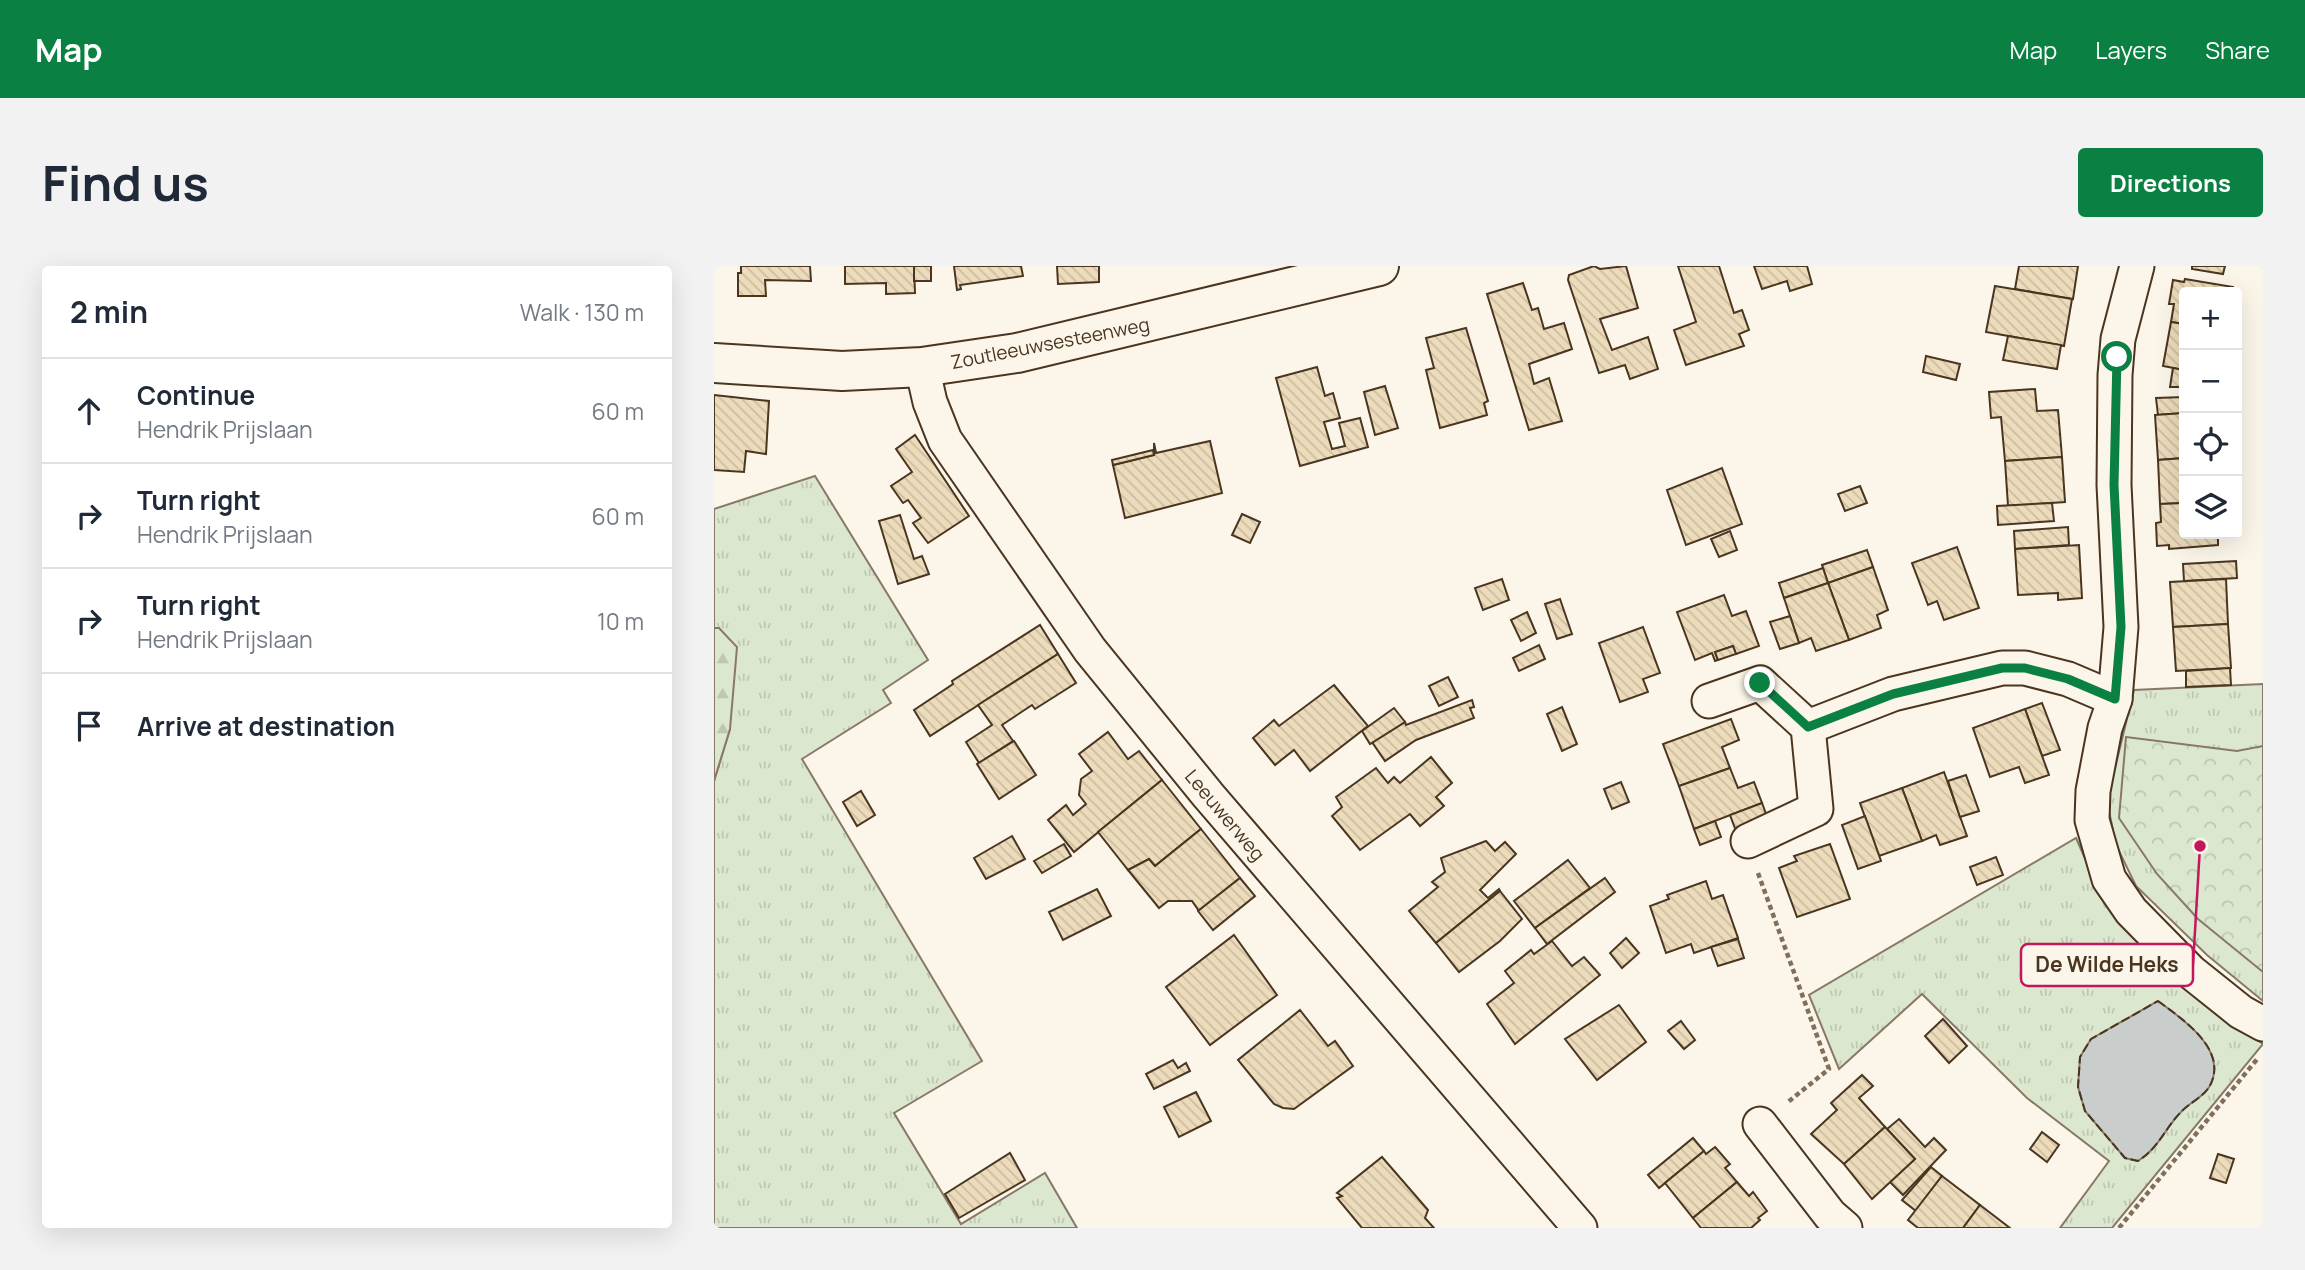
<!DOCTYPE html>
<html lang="en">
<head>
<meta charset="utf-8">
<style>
	:root { --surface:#fff; --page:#f2f2f3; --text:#1f2937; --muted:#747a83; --line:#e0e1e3; --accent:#0b8043 }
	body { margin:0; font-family:Manrope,sans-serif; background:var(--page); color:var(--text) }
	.controls { position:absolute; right:21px; top:21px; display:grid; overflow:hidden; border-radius:7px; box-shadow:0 7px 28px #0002 }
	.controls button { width:63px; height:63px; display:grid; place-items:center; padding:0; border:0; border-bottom:2px solid var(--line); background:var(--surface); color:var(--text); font:35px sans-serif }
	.stop { position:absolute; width:21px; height:21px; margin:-16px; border:5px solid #0b8043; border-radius:50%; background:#fff }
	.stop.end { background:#0b8043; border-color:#fff; box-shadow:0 2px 7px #0008 }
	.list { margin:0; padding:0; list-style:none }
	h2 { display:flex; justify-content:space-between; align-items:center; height:91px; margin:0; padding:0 28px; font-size:30px }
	h2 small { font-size:23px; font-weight:400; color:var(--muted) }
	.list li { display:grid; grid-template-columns:46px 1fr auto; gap:21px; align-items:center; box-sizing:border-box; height:105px; padding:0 28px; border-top:2px solid var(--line) }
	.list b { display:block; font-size:26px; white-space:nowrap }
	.list p { margin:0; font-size:23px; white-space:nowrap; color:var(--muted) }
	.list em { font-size:23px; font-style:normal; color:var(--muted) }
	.icon { flex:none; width:38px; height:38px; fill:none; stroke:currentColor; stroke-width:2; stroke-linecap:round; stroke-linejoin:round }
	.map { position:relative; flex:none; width:1549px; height:962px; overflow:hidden; border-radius:7px }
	header { display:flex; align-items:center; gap:42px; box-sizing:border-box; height:98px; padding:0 35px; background:var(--accent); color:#fff }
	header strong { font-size:33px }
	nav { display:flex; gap:38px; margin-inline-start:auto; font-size:24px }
	.intro { display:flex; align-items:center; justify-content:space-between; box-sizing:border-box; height:168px; padding:0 42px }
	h1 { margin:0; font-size:49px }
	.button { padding:18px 32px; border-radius:7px; background:var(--accent); color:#fff; font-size:24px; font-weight:700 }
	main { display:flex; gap:42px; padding:0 42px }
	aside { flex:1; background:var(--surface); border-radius:7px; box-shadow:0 7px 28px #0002 }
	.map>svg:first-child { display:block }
	.grass { fill:url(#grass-tufts); stroke:#887966; stroke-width:2 }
	.forest { fill:url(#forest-firs); stroke:#887966; stroke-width:2 }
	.park { fill:url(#park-crowns); stroke:#887966; stroke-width:2 }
	.water { fill:#c9cecd; stroke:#887966; stroke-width:2 }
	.building { fill:url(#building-back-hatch); stroke:#4a3520; stroke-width:2 }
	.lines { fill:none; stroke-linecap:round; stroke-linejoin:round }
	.minor-casing { stroke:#4a3520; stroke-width:37 }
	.tertiary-casing { stroke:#4a3520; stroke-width:42 }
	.path { stroke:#7f6f5c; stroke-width:4.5; stroke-dasharray:5 3.5; stroke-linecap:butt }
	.minor { stroke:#fbf6e9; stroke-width:33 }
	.tertiary { stroke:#fbf6e9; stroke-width:38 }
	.fence { stroke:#4a3520; stroke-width:2; stroke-dasharray:9 3.5; stroke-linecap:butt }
	.route { stroke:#0b8043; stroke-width:9 }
	.labels { text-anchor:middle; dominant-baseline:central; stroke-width:5; stroke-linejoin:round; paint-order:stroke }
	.street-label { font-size:19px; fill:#4a3520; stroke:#fbf6e9 }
	.leader { fill:none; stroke:#c2185b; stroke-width:2.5 }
	.callout-dot { fill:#c2185b; stroke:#fbf6e9; stroke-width:2.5 }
	.callout { fill:#fbf6e9; stroke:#c2185b; stroke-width:2.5 }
	.callout-label { font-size:21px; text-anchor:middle; font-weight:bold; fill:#4a3520 }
</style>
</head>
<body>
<header>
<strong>Map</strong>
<nav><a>Map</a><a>Layers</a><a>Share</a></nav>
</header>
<div class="intro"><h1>Find us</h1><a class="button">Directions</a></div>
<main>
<aside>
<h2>2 min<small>Walk · 130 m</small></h2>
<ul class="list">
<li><svg class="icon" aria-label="ahead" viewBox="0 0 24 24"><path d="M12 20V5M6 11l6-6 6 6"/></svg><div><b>Continue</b><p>Hendrik Prijslaan</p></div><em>60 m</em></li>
<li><svg class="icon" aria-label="right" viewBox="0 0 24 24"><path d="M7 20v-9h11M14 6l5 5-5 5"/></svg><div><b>Turn right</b><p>Hendrik Prijslaan</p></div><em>60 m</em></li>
<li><svg class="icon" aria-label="right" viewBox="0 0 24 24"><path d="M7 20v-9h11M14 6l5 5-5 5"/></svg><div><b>Turn right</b><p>Hendrik Prijslaan</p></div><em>10 m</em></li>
<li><svg class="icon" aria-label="arrive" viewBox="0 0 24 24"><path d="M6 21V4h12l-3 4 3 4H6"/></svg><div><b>Arrive at destination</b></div></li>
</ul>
</aside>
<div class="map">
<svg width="1549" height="962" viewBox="0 0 1549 962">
	<defs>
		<pattern id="grass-tufts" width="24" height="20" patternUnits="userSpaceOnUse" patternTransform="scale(1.75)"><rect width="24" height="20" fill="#dce7d0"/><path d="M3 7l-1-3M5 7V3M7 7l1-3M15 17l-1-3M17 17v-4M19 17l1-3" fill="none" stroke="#bec7b2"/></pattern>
		<pattern id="forest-firs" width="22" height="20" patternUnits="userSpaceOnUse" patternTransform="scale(1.75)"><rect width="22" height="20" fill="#dce7d0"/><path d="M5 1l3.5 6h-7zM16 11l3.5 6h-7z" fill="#bec7b2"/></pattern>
		<pattern id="park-crowns" width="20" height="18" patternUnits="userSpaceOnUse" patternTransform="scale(1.75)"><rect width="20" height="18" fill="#dce7d0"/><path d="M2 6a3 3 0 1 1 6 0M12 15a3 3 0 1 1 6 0" fill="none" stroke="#bec7b2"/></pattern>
		<pattern id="building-back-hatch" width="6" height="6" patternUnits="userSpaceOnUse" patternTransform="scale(1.75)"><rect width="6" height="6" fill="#ecdcbc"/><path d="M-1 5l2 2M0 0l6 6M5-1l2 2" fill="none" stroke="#ccbda1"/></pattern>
	</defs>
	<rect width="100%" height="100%" fill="#fbf6e9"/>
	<!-- grass -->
	<g class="grass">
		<path d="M 101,210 L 214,394 L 169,424 L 177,437 L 88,493 L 268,795 L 180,847 L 247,958 L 331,907 L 363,962 L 0,962 L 0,515 L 16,463 L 5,363 L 0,362 L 0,243 Z"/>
		<path d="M 1549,418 L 1549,735 L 1493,689 L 1422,620 L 1402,579 L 1393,535 L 1420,424 Z"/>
		<path d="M 1362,572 C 1374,599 1387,631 1405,654 C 1445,705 1495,743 1549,778 L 1398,962 L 1346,962 L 1395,895 L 1313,832 L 1208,728 L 1125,803 L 1095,729 Z"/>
	</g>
	<!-- forest -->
	<path class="forest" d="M 0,362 L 5,362 L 23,381 L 16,463 L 0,515 Z"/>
	<!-- park -->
	<path class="park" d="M 1412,471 L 1523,485 L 1549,480 L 1549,706 L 1484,653 L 1443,608 L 1405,552 Z"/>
	<!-- water -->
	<path class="water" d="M 1444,735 C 1467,752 1511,781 1498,815 C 1493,830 1477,835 1467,846 C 1451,862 1445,882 1424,895 L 1411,892 L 1371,845 L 1364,821 L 1366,791 L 1377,773 Z"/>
	<!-- building -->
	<g class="building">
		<path d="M 27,0 L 96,0 L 97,15 L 51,14 L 52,30 L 24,30 L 24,7 L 27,7 Z"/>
		<path d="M 131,0 L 200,0 L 201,27 L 172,28 L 172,17 L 131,18 Z"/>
		<rect x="200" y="0" width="17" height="15"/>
		<path d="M 240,0 L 307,0 L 309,10 L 246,19 L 247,23 L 243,24 Z"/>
		<path d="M 343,0 L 385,0 L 385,16 L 344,18 Z"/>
		<path d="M 880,0 L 886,3 L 912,0 L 924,42 L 886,53 L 898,84 L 934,71 L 944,103 L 916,113 L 911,99 L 885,107 L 854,14 L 855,9 Z"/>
		<path d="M 964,0 L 1005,0 L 1020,47 L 1028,44 L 1035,64 L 1025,68 L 1030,80 L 972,99 L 960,64 L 982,56 Z"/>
		<path d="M 1040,0 L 1093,0 L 1098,18 L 1076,25 L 1073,15 L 1048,23 Z"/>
		<path d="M 1305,0 L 1364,0 L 1359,33 L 1301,23 Z"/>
		<path d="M 1478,0 L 1511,0 L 1509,8 L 1478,3 Z"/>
		<path d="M 1471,13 L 1519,21 L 1518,26 L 1470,26 L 1470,58 L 1457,56 L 1460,38 L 1455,38 L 1459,14 L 1470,16 Z"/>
		<path d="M 809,17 L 818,44 L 824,42 L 830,63 L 850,57 L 858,83 L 815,98 L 820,118 L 835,112 L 848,155 L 815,164 L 773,28 Z"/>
		<path d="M 1281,20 L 1358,33 L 1350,80 L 1272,66 Z"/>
		<path d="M 1457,56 L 1470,58 L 1470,104 L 1449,100 Z"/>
		<path d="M 752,62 L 774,135 L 770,137 L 773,149 L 726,162 L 712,104 L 720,102 L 712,72 Z"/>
		<path d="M 1294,70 L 1347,79 L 1343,103 L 1289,94 Z"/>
		<path d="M 1212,90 L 1246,98 L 1242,114 L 1209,106 Z"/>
		<path d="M 603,101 L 611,130 L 619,127 L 626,152 L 610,156 L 618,183 L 631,180 L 625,157 L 646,152 L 654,181 L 586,200 L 562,112 Z"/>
		<path d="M 1459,102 L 1470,104 L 1470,121 L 1456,121 Z"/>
		<path d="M 671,120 L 684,162 L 661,169 L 650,126 Z"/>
		<path d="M 1321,123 L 1323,145 L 1344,144 L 1348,191 L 1291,195 L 1287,151 L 1277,152 L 1275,126 Z"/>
		<path d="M 0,129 L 55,135 L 52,188 L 32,185 L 30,206 L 0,204 Z"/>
		<path d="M 1470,131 L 1470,147 L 1444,149 L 1442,132 Z"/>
		<path d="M 1470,147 L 1470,192 L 1444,194 L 1441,149 Z"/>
		<path d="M 201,169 L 255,250 L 214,277 L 199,257 L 207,252 L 194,234 L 189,237 L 177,220 L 198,206 L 182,183 Z"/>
		<path d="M 496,175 L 508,227 L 411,252 L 399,199 L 440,189 L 440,177 L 442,187 Z"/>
		<path d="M 439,184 L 440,189 L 399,199 L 398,194 Z"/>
		<path d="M 1348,191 L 1351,236 L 1294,240 L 1291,195 Z"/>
		<path d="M 1470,192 L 1470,237 L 1446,238 L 1444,194 Z"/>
		<path d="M 1008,202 L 1028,258 L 972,279 L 953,224 Z"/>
		<path d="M 1146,220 L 1153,237 L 1131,245 L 1124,228 Z"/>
		<path d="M 1338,237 L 1340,255 L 1284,259 L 1283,240 Z"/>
		<path d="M 1470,237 L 1470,268 L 1504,268 L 1504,279 L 1455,283 L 1455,279 L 1443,280 L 1442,257 L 1447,256 L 1446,238 Z"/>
		<path d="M 528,248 L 546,256 L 536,277 L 518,269 Z"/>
		<path d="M 186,249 L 200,293 L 208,290 L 215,308 L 184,318 L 165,255 Z"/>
		<path d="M 1354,261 L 1355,279 L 1301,283 L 1300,265 Z"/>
		<path d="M 1016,265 L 1023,284 L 1005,291 L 997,273 Z"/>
		<path d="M 1365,279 L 1368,332 L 1344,334 L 1344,327 L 1304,329 L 1301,283 Z"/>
		<path d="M 1243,281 L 1265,342 L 1230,354 L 1223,335 L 1214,339 L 1198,297 Z"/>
		<path d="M 1153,284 L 1159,301 L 1114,317 L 1108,299 Z"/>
		<path d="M 1522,295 L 1523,312 L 1470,315 L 1469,298 Z"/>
		<path d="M 1159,301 L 1174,344 L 1163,349 L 1167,362 L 1135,374 L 1114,317 Z"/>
		<path d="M 1109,302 L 1114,317 L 1070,332 L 1065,317 Z"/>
		<path d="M 788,313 L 795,334 L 769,344 L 761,322 Z"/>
		<path d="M 1512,313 L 1514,358 L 1459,361 L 1456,316 Z"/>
		<path d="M 1114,317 L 1135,374 L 1102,385 L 1097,372 L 1085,377 L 1070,332 Z"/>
		<path d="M 1010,329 L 1018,350 L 1032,345 L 1045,380 L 1022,388 L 1019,380 L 1001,386 L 1004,394 L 1001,395 L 998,387 L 981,394 L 963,346 Z"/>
		<path d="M 846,333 L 858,368 L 843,373 L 831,338 Z"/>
		<path d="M 813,346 L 822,367 L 807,375 L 797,354 Z"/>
		<path d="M 1076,350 L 1085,377 L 1066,383 L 1056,356 Z"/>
		<path d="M 1514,358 L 1517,402 L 1462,405 L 1459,361 Z"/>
		<path d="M 326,359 L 344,388 L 216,470 L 200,444 L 239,418 L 238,415 Z"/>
		<path d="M 929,361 L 946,407 L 929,413 L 934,426 L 906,436 L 885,377 Z"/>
		<path d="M 825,379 L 831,393 L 805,405 L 799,392 Z"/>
		<path d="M 1019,380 L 1022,388 L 1004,394 L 1001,386 Z"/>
		<path d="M 344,388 L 362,417 L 321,443 L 318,439 L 288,459 L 299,475 L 265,497 L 252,476 L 278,459 L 264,439 Z"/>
		<path d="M 1516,402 L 1517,419 L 1472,421 L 1472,405 Z"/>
		<path d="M 734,411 L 744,431 L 725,440 L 715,420 Z"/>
		<path d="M 620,419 L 654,460 L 596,505 L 580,484 L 561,499 L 539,472 L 560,454 L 565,460 Z"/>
		<path d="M 758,434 L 760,441 L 756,442 L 760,452 L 702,474 L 671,495 L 658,476 L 691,456 L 692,459 Z"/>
		<path d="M 1328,437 L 1346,484 L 1328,490 L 1311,443 Z"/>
		<path d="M 848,441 L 863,478 L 848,485 L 833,448 Z"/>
		<path d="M 680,442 L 691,456 L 656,478 L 648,465 Z"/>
		<path d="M 1311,443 L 1335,509 L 1311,517 L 1305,501 L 1276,511 L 1259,462 Z"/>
		<path d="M 1017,453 L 1025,474 L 1008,481 L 1016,502 L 965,520 L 949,478 Z"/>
		<path d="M 394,466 L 414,493 L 425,485 L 448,514 L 360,586 L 334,554 L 352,539 L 359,549 L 372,538 L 365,529 L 367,513 L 378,505 L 365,488 Z"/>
		<path d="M 300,475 L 322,509 L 285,533 L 263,498 Z"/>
		<path d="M 717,491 L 738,517 L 722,531 L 730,540 L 706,560 L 696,548 L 646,584 L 618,550 L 628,541 L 622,531 L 662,502 L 674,517 L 680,511 L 686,517 Z"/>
		<path d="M 1016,502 L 1024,522 L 1040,516 L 1048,537 L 980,563 L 965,520 Z"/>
		<path d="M 1230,506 L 1253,570 L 1226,579 L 1222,569 L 1208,575 L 1188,522 Z"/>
		<path d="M 1252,509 L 1265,545 L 1246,551 L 1234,515 Z"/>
		<path d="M 448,514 L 487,563 L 441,600 L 435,593 L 414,604 L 384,566 Z"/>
		<path d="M 907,516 L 915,536 L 898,543 L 890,523 Z"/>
		<path d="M 1188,522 L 1208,575 L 1165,590 L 1146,537 Z"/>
		<path d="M 147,525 L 161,549 L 143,560 L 129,536 Z"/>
		<path d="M 1048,537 L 1054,553 L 1022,565 L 1016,549 Z"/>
		<path d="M 1151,550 L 1167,595 L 1144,603 L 1128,559 Z"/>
		<path d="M 1001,555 L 1007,571 L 986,579 L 980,563 Z"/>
		<path d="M 487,563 L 526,612 L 485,645 L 478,635 L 454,635 L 445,642 L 414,604 L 435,593 L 441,600 Z"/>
		<path d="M 298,570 L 311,593 L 272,613 L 260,592 Z"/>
		<path d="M 772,575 L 781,585 L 791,576 L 802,588 L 766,624 L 774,632 L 785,623 L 786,625 L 722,677 L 695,645 L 724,621 L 718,616 L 731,606 L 727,592 Z"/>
		<path d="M 350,578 L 357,590 L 328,607 L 320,595 Z"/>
		<path d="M 1116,578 L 1136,633 L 1083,651 L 1065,602 L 1083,595 L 1080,590 Z"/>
		<path d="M 1282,591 L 1289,609 L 1263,619 L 1256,601 Z"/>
		<path d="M 854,594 L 876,622 L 821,662 L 800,635 Z"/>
		<path d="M 526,612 L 541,630 L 499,664 L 484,645 Z"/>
		<path d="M 891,612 L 901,626 L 833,678 L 821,662 Z"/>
		<path d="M 992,615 L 998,633 L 1009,629 L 1024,672 L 980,687 L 977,678 L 952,687 L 936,640 L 955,633 L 953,629 Z"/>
		<path d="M 383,623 L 397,650 L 349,674 L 335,646 Z"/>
		<path d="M 786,625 L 808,653 L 786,675 L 745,706 L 722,677 Z"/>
		<path d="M 520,669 L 563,729 L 496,779 L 452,721 Z"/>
		<path d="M 912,672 L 925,687 L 908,702 L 896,687 Z"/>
		<path d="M 1024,673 L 1030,692 L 1004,700 L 997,681 Z"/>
		<path d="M 838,675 L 858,700 L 870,691 L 886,709 L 801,778 L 773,738 L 800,717 L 791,705 L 817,684 L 820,688 Z"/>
		<path d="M 905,739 L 932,776 L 883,814 L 851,773 Z"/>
		<path d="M 586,744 L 614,780 L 621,775 L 639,800 L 580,843 L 569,842 L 560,838 L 524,794 Z"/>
		<path d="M 1229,753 L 1253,780 L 1235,797 L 1211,770 Z"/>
		<path d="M 967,755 L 981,774 L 970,783 L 954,765 Z"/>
		<path d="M 459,794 L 464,802 L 472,797 L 476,805 L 440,823 L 432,808 Z"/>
		<path d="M 1148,809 L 1159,820 L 1145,832 L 1171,861 L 1130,898 L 1097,868 L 1123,844 L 1117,837 Z"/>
		<path d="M 482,826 L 497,855 L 465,871 L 450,841 Z"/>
		<path d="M 1185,853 L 1211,881 L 1220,872 L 1232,884 L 1189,929 L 1176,916 L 1201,893 L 1173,863 Z"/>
		<path d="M 1171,861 L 1201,893 L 1158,933 L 1130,898 Z"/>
		<path d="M 1328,866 L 1345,879 L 1333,896 L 1316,883 Z"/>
		<path d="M 979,872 L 990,885 L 945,922 L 934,909 Z"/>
		<path d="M 1001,881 L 1016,898 L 1011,902 L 1023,916 L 979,952 L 951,917 L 990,885 L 992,888 Z"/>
		<path d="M 296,887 L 311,914 L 245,952 L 231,928 Z"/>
		<path d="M 1504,888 L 1520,893 L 1512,917 L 1496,912 Z"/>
		<path d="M 668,891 L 714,944 L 711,952 L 720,962 L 648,962 L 623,932 L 628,930 L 623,927 Z"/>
		<path d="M 1217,901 L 1228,910 L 1202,945 L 1188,934 Z"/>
		<path d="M 1228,910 L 1266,939 L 1249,962 L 1204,962 L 1194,954 Z"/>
		<path d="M 1023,916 L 1035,930 L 1039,926 L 1053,945 L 1044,952 L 1046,954 L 1037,962 L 987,962 L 979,952 Z"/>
		<path d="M 1266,939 L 1296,962 L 1249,962 Z"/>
	</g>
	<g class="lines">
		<!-- minor casing -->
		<g class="minor-casing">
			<g id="minor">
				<path d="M 1423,0 L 1404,73 L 1401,109 L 1400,219 L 1407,361 L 1401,433 L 1391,462 L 1379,525 L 1378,554 L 1395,613 L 1417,645 L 1477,706 L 1527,746 L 1549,758"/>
				<path d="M 208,101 L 216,136 L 231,174 L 376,384 L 494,529 L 866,962"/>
				<path d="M 995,435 L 1046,417 L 1094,461 L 1102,543 L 1034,575"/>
				<path d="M 1094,461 L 1179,428 L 1288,402 L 1311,402 L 1354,413 L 1401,433"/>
				<path d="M 1046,858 L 1116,949 L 1131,962"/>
			</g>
		</g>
		<!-- tertiary casing -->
		<g class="tertiary-casing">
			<path id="tertiary" d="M 0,97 L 128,105 L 208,101 L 303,87 L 665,0"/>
		</g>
		<!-- path -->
		<g class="path">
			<path d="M 1044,607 L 1115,803 L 1074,836"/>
			<path d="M 1405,962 L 1544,792"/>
		</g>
		<!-- minor -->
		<use href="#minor" class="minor"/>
		<!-- tertiary -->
		<use href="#tertiary" class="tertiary"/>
		<!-- fence -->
		<path class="fence" d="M 1444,735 C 1467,752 1511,781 1498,815 C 1493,830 1477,835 1467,846 C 1451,862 1445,882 1424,895 L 1411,892 L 1371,845 L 1364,821 L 1366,791 L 1377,773 Z"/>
	</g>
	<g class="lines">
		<!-- route -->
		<path class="route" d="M 1046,417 L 1094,461 L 1179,428 L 1288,402 L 1311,402 L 1354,413 L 1401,433 L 1407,361 L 1400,219 L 1403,91"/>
	</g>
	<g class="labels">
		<!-- street labels -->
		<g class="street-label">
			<text transform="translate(336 77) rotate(-11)">Zoutleeuwsesteenweg</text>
			<text transform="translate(511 549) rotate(50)">Leeuwerweg</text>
		</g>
	</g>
	<!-- callouts -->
	<path class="leader" d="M1486 580L1479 699"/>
	<circle class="callout-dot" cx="1486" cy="580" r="7"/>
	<rect class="callout" x="1307" y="678" width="172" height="42" rx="7"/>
	<g class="callout-label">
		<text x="1393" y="706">De Wilde Heks</text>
	</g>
</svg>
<div class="controls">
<button>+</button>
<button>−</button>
<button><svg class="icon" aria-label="locate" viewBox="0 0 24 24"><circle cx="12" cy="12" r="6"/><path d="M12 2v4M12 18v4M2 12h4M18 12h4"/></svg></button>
<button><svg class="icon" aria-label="layers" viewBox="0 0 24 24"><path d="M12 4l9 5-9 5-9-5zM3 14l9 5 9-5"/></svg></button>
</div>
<div class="stop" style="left:1403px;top:91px"></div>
<div class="stop end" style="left:1046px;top:417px"></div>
</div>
</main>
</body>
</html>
